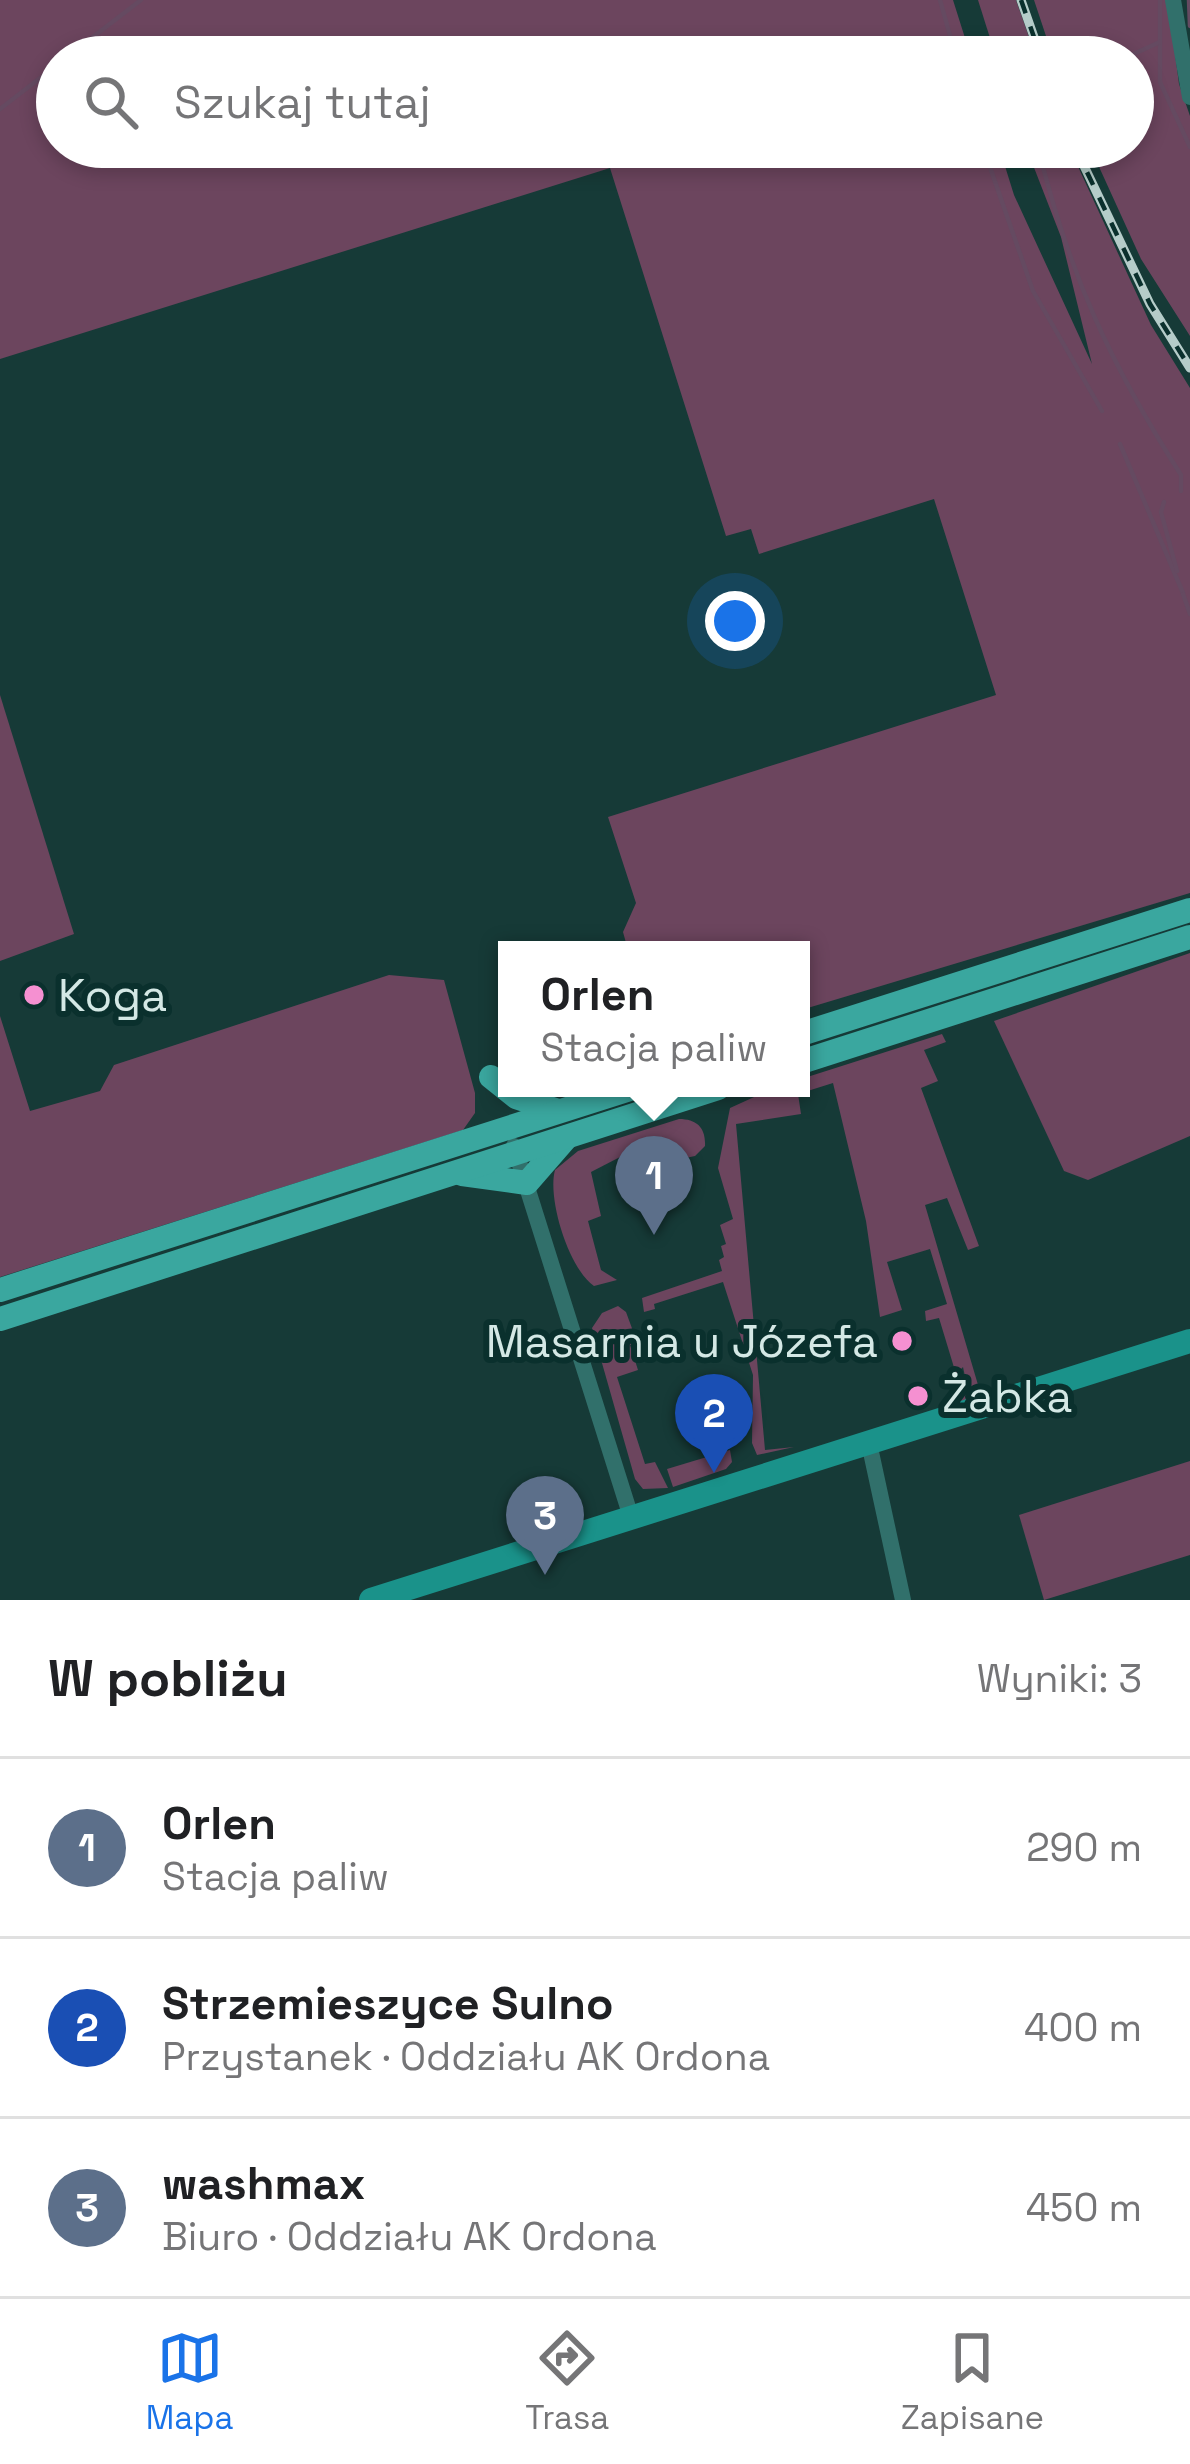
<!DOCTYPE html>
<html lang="pl">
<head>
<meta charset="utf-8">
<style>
	:root { --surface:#fff; --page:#f6f6f6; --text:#202124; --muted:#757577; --line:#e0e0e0; --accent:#1a73e8 }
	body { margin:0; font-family:"Space Grotesk",sans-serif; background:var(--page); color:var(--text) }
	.you { position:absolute; left:735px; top:621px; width:42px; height:42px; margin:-30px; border:9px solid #fff; border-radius:50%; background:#1a73e8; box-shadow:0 0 0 18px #1a73e833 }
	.badge { display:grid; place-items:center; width:78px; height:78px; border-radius:50%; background:var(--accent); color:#fff; font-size:39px; font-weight:700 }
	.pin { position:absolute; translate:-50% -99px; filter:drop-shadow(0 3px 6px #0008) }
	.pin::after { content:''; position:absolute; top:63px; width:42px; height:36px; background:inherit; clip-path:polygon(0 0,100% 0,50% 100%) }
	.popup { position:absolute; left:498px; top:941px; width:312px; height:156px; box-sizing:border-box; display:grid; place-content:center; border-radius:0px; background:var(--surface); filter:drop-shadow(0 3px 9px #0005); font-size:39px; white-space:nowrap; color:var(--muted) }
	.popup b { font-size:45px; color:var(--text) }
	.popup::after { content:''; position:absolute; left:50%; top:100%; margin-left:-24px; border:24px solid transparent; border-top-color:var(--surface) }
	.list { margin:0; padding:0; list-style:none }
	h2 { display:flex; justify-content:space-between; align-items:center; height:156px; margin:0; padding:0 48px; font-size:51px }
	h2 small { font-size:39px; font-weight:400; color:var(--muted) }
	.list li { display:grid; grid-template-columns:78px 1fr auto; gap:36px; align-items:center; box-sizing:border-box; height:180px; padding:0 48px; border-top:3px solid var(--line) }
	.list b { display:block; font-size:45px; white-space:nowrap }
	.list p { margin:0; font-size:39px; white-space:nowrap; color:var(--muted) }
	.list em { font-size:39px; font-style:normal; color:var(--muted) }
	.icon { flex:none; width:66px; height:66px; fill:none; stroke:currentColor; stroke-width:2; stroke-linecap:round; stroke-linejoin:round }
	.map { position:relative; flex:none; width:1190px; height:1600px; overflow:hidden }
	.search { position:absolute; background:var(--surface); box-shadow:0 6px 18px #0003; left:36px; right:36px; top:36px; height:132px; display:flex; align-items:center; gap:30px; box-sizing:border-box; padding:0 42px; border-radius:66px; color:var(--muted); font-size:45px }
	.sheet { height:696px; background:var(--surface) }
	nav { display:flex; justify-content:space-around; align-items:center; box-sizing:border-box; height:168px; border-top:3px solid var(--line); background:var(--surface); font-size:33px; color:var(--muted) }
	nav a { display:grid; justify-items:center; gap:6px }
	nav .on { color:var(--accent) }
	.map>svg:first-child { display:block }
	.green { fill:#6c455e }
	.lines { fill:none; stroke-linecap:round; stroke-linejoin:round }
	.stream { stroke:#654a61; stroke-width:4.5 }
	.street { stroke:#31706b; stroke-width:16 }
	.secondary { stroke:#1a928a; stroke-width:24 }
	.primary { stroke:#3aa79f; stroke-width:24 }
	.rail-casing { stroke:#b5ccc9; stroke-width:9 }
	.rail { stroke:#0a302d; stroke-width:4.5; stroke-dasharray:14; stroke-linecap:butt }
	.poi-dot { fill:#f590d1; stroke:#0a302d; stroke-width:4.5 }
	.labels { text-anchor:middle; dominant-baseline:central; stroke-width:12; stroke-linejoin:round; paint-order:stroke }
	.poi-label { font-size:45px; fill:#d4e8e5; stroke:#0a302d; text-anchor:start }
</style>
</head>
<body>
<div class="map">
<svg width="1190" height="1600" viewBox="0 0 1190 1600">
	<rect width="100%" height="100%" fill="#163a37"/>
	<!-- green -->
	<g class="green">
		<path d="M 0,0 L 953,0 L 971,57 L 57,57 L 57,147 L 999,147 L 1014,195 L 1092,364 L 1061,237 L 1026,147 L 1069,147 L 1151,325 L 1190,388 L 1190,893 L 801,1010 L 801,950 L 628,950 L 623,932 L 636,903 L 608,817 L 996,695 L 934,499 L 759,554 L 751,529 L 726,536 L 610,168 L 0,359 Z"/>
		<path d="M 978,0 L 1016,0 L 1036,57 L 996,57 Z"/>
		<path d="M 1034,0 L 1168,0 L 1179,84 L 1190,116 L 1190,336 L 1141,259 L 1090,147 L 1133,147 L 1133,57 L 1053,57 Z"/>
		<path d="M 0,695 L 74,934 L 0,961 Z"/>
		<path d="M 1190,953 L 1190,1136 L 1088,1180 L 1064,1171 L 994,1021 Z"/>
		<path d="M 389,975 L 444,980 L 475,1093 L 475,1113 L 463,1130 L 0,1277 L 0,1016 L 30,1111 L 100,1091 L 114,1065 Z"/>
		<path d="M 942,1034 L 946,1042 L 924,1050 L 938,1081 L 921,1088 L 979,1246 L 968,1250 L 947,1198 L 925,1205 L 981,1395 L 961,1402 L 955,1397 L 962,1395 L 959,1383 L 966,1381 L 963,1367 L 956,1374 L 939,1318 L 926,1321 L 925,1311 L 947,1304 L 930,1249 L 887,1262 L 902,1310 L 880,1317 L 866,1221 L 833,1083 L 798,1094 L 801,1114 L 736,1124 L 765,1450 L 794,1447 L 757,1455 L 752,1443 L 753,1375 L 723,1282 L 654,1304 L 655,1309 L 644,1312 L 642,1298 L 722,1271 L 719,1260 L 724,1257 L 721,1246 L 726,1244 L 720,1225 L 733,1219 L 718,1168 L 730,1108 L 774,1088 L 801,1088 L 801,1079 Z"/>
		<path d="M 679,1119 C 697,1119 706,1128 705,1146 L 695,1156 L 681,1159 L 679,1146 L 672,1149 L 679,1159 L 651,1151 L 625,1160 L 622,1156 L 591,1172 L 601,1216 L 588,1221 L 601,1270 L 617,1280 L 594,1286 C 569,1269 547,1199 555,1170 L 578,1151 Z"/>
		<path d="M 618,1306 L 626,1312 L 637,1342 L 630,1345 L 638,1370 L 617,1377 L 645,1464 L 655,1462 L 668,1488 L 643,1489 L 635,1479 L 592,1328 L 602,1313 Z"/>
		<path d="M 730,1450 L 732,1462 L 726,1469 L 673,1487 L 667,1469 Z"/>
		<path d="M 1190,1461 L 1190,1555 L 1044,1600 L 1019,1515 Z"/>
	</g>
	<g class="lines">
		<!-- stream -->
		<g class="stream">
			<path d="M 940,0 L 956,57"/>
			<path d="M 1160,0 L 1160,82 L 1190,147"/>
			<path d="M 1189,0 L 1190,26"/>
			<path d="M 67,57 L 141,0"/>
			<path d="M 1127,57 L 1160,42"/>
			<path d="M 0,109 L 57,65"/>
			<path d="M 983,147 L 1033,291 L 1102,411"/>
			<path d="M 1038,147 C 1069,275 1111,365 1181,475 L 1181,491"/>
			<path d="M 1120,444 L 1183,593"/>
			<path d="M 1164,502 L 1161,512 L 1177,571"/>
			<path d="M 1183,594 L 1190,614"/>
		</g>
		<!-- street -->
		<g class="street">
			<path d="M 1173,0 L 1190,97"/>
			<path d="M 514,1146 L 631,1517"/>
			<path d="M 869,1443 L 903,1600"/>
		</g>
		<!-- secondary -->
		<path class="secondary" d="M 371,1600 L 1190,1341"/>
		<!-- primary -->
		<g class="primary">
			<path d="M 801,1034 L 1190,910"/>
			<path d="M 801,1062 L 1190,937"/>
			<path d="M 491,1077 L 516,1097 L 558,1111"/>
			<path d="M 462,1174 L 527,1183 L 567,1137"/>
			<path d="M 0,1290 L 633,1088"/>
			<path d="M 0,1319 L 718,1088"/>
		</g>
		<!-- rail casing -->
		<g class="rail-casing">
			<g id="rail">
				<path d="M 1021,0 L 1041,57"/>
				<path d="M 1075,147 L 1150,304 L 1190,368"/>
			</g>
		</g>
		<!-- rail -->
		<use href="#rail" class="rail"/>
	</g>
	<!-- markers -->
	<g class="poi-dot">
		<circle cx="34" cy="995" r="12"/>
		<circle cx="902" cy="1341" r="12"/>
		<circle cx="918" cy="1396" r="12"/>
	</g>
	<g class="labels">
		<!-- poi labels -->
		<g class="poi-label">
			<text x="58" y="995">Koga</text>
			<text x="878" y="1341" text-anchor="end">Masarnia u Józefa</text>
			<text x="942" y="1396">Żabka</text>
		</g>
	</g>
</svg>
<div class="you"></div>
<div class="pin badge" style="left:654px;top:1235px;background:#5c6f8a">1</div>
<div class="popup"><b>Orlen</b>Stacja paliw</div>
<div class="pin badge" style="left:714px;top:1473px;background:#1a4fb4">2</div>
<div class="pin badge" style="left:545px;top:1575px;background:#5c6f8a">3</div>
<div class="search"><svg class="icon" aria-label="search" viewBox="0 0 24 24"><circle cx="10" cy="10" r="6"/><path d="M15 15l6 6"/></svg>Szukaj tutaj</div>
</div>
<section class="sheet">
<h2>W pobliżu<small>Wyniki: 3</small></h2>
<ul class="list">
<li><span class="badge" style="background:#5c6f8a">1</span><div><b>Orlen</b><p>Stacja paliw</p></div><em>290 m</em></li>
<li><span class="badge" style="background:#1a4fb4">2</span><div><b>Strzemieszyce Sulno</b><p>Przystanek · Oddziału AK Ordona</p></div><em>400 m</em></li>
<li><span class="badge" style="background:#5c6f8a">3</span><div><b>washmax</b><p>Biuro · Oddziału AK Ordona</p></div><em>450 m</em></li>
</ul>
</section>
<nav>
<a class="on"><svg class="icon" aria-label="map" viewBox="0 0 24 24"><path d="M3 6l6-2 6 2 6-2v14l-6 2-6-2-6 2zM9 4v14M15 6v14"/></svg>Mapa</a>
<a><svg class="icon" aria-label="directions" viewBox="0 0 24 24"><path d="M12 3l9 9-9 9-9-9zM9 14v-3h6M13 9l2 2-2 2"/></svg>Trasa</a>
<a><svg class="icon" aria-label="saved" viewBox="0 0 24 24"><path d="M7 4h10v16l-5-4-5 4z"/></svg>Zapisane</a>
</nav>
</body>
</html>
